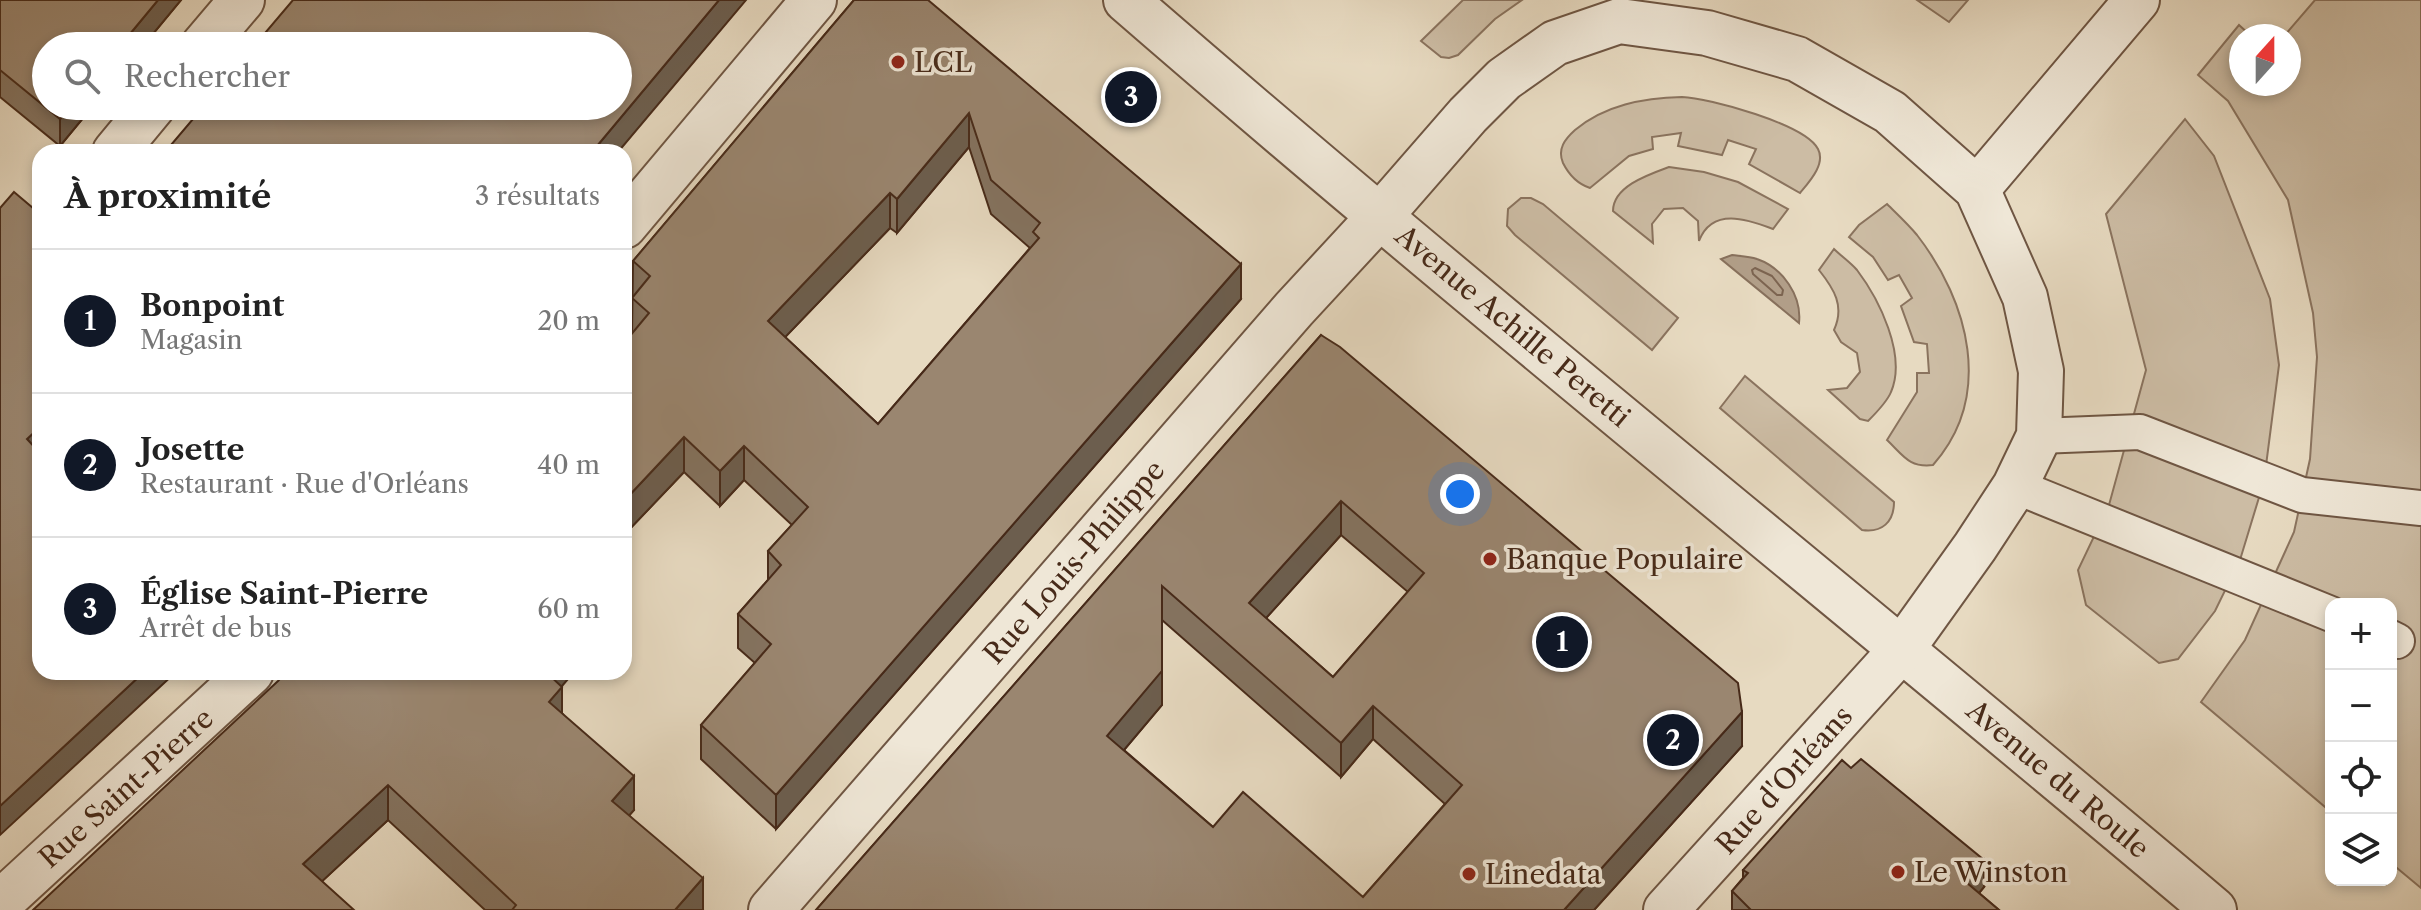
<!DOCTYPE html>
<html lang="fr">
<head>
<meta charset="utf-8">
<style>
	:root { --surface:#fff; --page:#f6f6f6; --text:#222; --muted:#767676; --line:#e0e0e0; --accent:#111827 }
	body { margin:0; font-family:"Libre Caslon Text",serif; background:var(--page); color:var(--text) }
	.controls { position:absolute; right:24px; bottom:24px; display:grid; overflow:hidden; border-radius:16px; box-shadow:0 4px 12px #0003 }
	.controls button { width:72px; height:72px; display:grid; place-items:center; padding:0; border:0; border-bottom:2px solid var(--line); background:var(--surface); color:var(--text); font:40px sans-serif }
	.compass { position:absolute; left:2229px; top:24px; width:72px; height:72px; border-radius:50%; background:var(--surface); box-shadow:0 4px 12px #0003; rotate:21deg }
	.you { position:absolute; left:1460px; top:494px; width:28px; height:28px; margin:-20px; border:6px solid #fff; border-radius:50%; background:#1a73e8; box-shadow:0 0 0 12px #1a73e833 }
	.badge { display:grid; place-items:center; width:52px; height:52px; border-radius:50%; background:var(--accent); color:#fff; font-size:26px; font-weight:700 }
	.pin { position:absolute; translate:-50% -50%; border:4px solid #fff; box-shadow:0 2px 8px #0006 }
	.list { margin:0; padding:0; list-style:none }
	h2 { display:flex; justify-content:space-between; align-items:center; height:104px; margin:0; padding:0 32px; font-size:34px }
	h2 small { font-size:26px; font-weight:400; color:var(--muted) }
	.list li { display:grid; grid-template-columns:52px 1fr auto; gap:24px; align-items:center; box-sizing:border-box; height:144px; padding:0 32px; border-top:2px solid var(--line) }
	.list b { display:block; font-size:30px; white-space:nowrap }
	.list p { margin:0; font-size:26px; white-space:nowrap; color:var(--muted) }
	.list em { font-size:26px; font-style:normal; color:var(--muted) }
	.icon { flex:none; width:44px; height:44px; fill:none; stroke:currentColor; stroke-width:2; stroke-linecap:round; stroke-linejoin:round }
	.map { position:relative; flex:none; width:2421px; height:910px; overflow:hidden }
	.search { position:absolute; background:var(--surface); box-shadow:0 4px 12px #0003; left:32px; top:32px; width:600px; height:88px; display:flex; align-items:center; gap:20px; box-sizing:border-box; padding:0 28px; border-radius:44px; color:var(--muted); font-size:30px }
	.panel { position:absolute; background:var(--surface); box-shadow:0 4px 12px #0003; left:32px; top:144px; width:600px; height:536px; border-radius:24px }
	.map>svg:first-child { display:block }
	.green { fill:#ccbca4; stroke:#8a735e; stroke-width:2 }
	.water { fill:#b19e88; stroke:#87705c; stroke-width:2 }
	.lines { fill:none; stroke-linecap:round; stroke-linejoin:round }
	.shore { stroke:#7c6450; stroke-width:2 }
	.service-casing { stroke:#6f5643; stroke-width:38 }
	.minor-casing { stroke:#6f5643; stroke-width:48 }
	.service { stroke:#efe7d7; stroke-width:34 }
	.minor { stroke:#efe7d7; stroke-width:44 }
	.wall { fill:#847360; stroke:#472a19; stroke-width:2; fill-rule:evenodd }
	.shaded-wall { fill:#6c5e4e; stroke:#472a19; stroke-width:2 }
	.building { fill:#9a8670; stroke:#472a19; stroke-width:2; fill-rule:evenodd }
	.poi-dot { fill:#8f2418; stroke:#efe7d7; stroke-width:3 }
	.labels { text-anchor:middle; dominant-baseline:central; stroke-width:7; stroke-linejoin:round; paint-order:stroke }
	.poi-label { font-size:28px; fill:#472a19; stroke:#efe7d7; text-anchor:start }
	.street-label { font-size:28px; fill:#472a19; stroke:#efe7d7 }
</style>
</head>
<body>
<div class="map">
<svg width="2421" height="910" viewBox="0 0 2421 910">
	<rect width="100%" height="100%" fill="#e7dac1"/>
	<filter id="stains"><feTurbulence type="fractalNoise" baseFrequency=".0025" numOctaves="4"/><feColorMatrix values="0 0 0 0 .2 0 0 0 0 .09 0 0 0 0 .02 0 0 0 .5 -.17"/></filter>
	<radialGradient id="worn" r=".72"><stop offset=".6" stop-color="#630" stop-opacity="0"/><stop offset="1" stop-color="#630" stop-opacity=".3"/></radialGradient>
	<!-- green -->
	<g class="green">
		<path d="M 1463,0 L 1522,0 L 1495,19 L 1458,55 L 1449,58 L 1441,57 L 1421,41 Z"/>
		<path d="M 1917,0 L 1968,0 L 1949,22 Z"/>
		<path d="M 2315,0 L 2421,0 L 2421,888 L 2391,863 L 2391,604 L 2331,604 L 2331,812 L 2201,702 L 2245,640 L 2294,532 L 2310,459 L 2317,357 L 2313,313 L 2288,200 L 2228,101 L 2198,75 L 2239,25 L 2251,36 L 2241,36 L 2241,84 L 2289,84 L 2289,36 L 2284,36 Z"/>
		<path d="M 1682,97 C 1709,98 1805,124 1818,149 C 1826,164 1809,182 1800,193 L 1749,164 L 1756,149 L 1728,140 L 1722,155 L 1678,146 L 1681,133 L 1652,137 L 1653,149 L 1629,156 L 1590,188 C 1578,184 1569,175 1563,163 C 1557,149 1565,139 1575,130 C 1605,105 1643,98 1682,97 Z"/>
		<path d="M 2185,119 L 2214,156 L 2270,299 L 2279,365 L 2264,481 L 2240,560 L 2215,611 L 2178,659 L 2159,663 L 2086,605 L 2078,570 L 2109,505 L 2146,370 L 2106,214 Z"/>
		<path d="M 1669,167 L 1704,172 L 1738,182 L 1788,209 L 1773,229 C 1747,219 1712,207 1699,241 L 1698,221 L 1683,208 L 1664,209 L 1652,224 L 1653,243 L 1613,211 C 1613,186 1650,174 1669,167 Z"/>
		<path d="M 1521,198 L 1531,198 L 1543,204 L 1678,318 L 1652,350 L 1515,235 L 1507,226 L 1508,209 Z"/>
		<path d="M 1887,204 C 1897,214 1908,224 1917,235 C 1969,302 1994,396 1933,465 C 1909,468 1903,455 1887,440 L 1917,392 L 1917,373 L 1929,373 L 1927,344 L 1914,342 L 1901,306 L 1912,298 L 1899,275 L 1888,280 L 1873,257 L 1849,237 L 1859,225 Z"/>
		<path d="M 1834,249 C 1841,256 1850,262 1857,270 C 1879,299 1907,355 1891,392 C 1887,402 1876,413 1868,421 L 1860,419 L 1828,390 L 1847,388 L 1860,372 L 1857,353 L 1841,342 L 1834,330 C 1845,306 1834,289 1819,270 Z"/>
		<path d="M 1745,376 L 1894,502 C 1894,522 1882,533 1862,530 L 1720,408 Z"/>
	</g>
	<!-- water -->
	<path class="water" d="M 1732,255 C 1740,256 1749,256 1757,259 C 1783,268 1802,296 1799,323 L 1721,259 Z"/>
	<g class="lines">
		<!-- shore -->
		<path class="shore" d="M 1755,268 L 1772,276 L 1783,290 L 1782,295 L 1777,295 L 1753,274 L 1752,270 Z"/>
		<!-- service casing -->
		<g class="service-casing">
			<g id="service">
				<path d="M 2039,436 L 2140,432 L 2302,495 L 2421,508"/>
				<path d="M 2015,486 L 2331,614"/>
				<path d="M 2391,638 L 2397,641"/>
			</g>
		</g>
		<!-- minor casing -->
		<g class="minor-casing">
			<g id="minor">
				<path d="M 1126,0 C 1483,310 1853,605 2214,910"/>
				<path d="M 203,46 L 242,0"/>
				<path d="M 115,152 L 153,106"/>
				<path d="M 1977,189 L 2137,0"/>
				<path d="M 624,226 L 814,0"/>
				<path d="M 0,903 L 251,672"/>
				<path d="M 771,910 L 1294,309 L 1380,216 L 1468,115 L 1504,79 L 1555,43 L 1619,21 L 1707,33 L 1797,59 L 1890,112 L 1977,189 L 2025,297 L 2041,371 L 2039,436 L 2015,486 L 1975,547 L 1902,649 L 1666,910"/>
			</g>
		</g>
		<!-- service -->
		<use href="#service" class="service"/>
		<!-- minor -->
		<use href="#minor" class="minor"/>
	</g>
	<!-- wall -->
	<g class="wall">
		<path d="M 0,0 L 181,0 L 143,46 L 46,46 L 46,106 L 93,106 L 60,146 L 0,97 Z"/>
		<path d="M 854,0 L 1241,299 L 776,829 L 701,759 L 701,725 L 755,663 L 738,648 L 738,614 L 768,580 L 768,551 L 792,525 L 744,480 L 720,506 L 684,472 L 624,535 L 624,343 L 632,333 L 633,261 ZM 969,147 L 991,214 L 1030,248 L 878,424 L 785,337 L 890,228 L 897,233 Z"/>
		<path d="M 1321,335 L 1742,746 L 1594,910 L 816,910 ZM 1341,535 L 1408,592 L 1333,677 L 1266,618 ZM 1162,620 L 1341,777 L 1373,739 L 1445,804 L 1363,897 L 1213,827 L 1124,750 L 1162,705 Z"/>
		<path d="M 562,686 L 562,713 L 634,810 L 629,815 L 703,910 L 485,910 L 388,820 L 322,881 L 33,910 Z"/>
		<path d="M 1743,870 L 1984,887 L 1979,893 L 1999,910 L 1732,910 L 1732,891 L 1743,878 Z"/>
	</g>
	<!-- shaded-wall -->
	<g class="shaded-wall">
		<path d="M 158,0 L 181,0 L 143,46 L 120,46 Z"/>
		<path d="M 719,0 L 746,0 L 618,152 L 592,152 Z"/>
		<path d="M 71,106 L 93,106 L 60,146 L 60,119 Z"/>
		<path d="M 969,113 L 969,147 L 897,233 L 897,199 Z"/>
		<path d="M 890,193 L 890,228 L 768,355 L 768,321 Z"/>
		<path d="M 1241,264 L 1241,299 L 776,829 L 776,795 Z"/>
		<path d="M 40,427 L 40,456 L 27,439 Z"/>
		<path d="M 684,437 L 684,472 L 624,535 L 624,501 Z"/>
		<path d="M 744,446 L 744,480 L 720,506 L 720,471 Z"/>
		<path d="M 1341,501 L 1341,535 L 1249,637 L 1249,603 Z"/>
		<path d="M 1162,586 L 1162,705 L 1107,770 L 1107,736 Z"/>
		<path d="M 144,672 L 176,672 L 0,835 L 0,806 Z"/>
		<path d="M 546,672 L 574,672 L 556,693 L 562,687 L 562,721 L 549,736 Z"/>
		<path d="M 1373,706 L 1373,739 L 1341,777 L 1341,743 Z"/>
		<path d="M 1742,712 L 1742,746 L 1594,910 L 1564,910 Z"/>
		<path d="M 634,776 L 634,810 L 612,835 L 612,801 Z"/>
		<path d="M 388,785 L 388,820 L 303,899 L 303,864 Z"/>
		<path d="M 1984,860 L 1984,887 L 1966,909 L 1966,882 Z"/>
		<path d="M 703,878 L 703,910 L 675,910 Z"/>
	</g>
	<!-- building -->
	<g class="building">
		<path d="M 0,0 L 158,0 L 120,46 L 46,46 L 46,106 L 71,106 L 60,119 L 0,70 Z"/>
		<path d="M 293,0 L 719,0 L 592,152 L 165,152 L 204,106 L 618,106 L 618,46 L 254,46 Z"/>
		<path d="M 854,0 L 928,0 L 1241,264 L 776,795 L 701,725 L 771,644 L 738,614 L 781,565 L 768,551 L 808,507 L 744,446 L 720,471 L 684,437 L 624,501 L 624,343 L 649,313 L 632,298 L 650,276 L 633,261 ZM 969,113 L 991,180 L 1040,223 L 1033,232 L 1039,238 L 878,424 L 768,321 L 890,193 L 897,199 Z"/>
		<path d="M 14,192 L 40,214 L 40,427 L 27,439 L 40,453 L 40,672 L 144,672 L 0,806 L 0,208 Z"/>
		<path d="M 1321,335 L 1340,347 L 1738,683 L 1742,712 L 1564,910 L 816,910 ZM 1341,501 L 1424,573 L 1333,677 L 1249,603 ZM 1162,586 L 1341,743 L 1373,706 L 1462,785 L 1363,897 L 1243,792 L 1213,827 L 1107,736 L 1162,671 Z"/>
		<path d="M 286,672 L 546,672 L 562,687 L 549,702 L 634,776 L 612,801 L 703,878 L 675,910 L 512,910 L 516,905 L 388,785 L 303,864 L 354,910 L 33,910 L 278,681 Z"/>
		<path d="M 1861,759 L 1984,860 L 1966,882 L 1999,910 L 1751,910 L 1732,891 L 1748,873 L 1743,870 L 1842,760 L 1851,768 Z"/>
	</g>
	<!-- markers -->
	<g class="poi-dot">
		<circle cx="898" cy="62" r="8"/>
		<circle cx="1490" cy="559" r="8"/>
		<circle cx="1898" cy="872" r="8"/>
		<circle cx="1469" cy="874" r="8"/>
	</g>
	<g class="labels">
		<!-- poi labels -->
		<g class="poi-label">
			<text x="914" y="62">LCL</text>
			<text x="1506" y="559">Banque Populaire</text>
			<text x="1914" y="872">Le Winston</text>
			<text x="1485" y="874">Linedata</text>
		</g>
		<!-- street labels -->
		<g class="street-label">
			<text transform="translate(1513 326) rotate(40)">Avenue Achille Peretti</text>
			<text transform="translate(1074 562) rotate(-49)">Rue Louis-Philippe</text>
			<text transform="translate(2058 779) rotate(40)">Avenue du Roule</text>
			<text transform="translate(1784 780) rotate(-48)">Rue d'Orléans</text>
			<text transform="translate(126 788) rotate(-42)">Rue Saint-Pierre</text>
		</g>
	</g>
	<rect width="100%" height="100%" filter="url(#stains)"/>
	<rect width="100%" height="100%" fill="url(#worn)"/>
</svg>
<div class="controls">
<button>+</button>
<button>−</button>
<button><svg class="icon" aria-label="locate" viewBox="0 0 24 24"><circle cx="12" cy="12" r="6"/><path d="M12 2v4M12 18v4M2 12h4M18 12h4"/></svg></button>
<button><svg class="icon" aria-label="layers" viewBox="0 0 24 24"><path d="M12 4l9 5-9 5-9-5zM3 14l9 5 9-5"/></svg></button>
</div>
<svg class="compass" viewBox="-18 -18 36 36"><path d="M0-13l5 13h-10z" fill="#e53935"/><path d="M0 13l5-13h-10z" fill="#767676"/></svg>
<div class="you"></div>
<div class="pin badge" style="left:1562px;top:642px">1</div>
<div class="pin badge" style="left:1673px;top:740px">2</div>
<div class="pin badge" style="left:1131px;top:97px">3</div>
<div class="search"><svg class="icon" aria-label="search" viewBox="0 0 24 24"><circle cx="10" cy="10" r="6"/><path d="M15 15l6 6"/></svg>Rechercher</div>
<section class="panel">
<h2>À proximité<small>3 résultats</small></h2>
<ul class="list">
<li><span class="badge">1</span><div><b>Bonpoint</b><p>Magasin</p></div><em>20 m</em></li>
<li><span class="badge">2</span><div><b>Josette</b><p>Restaurant · Rue d'Orléans</p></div><em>40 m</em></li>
<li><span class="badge">3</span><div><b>Église Saint-Pierre</b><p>Arrêt de bus</p></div><em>60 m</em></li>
</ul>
</section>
</div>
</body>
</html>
